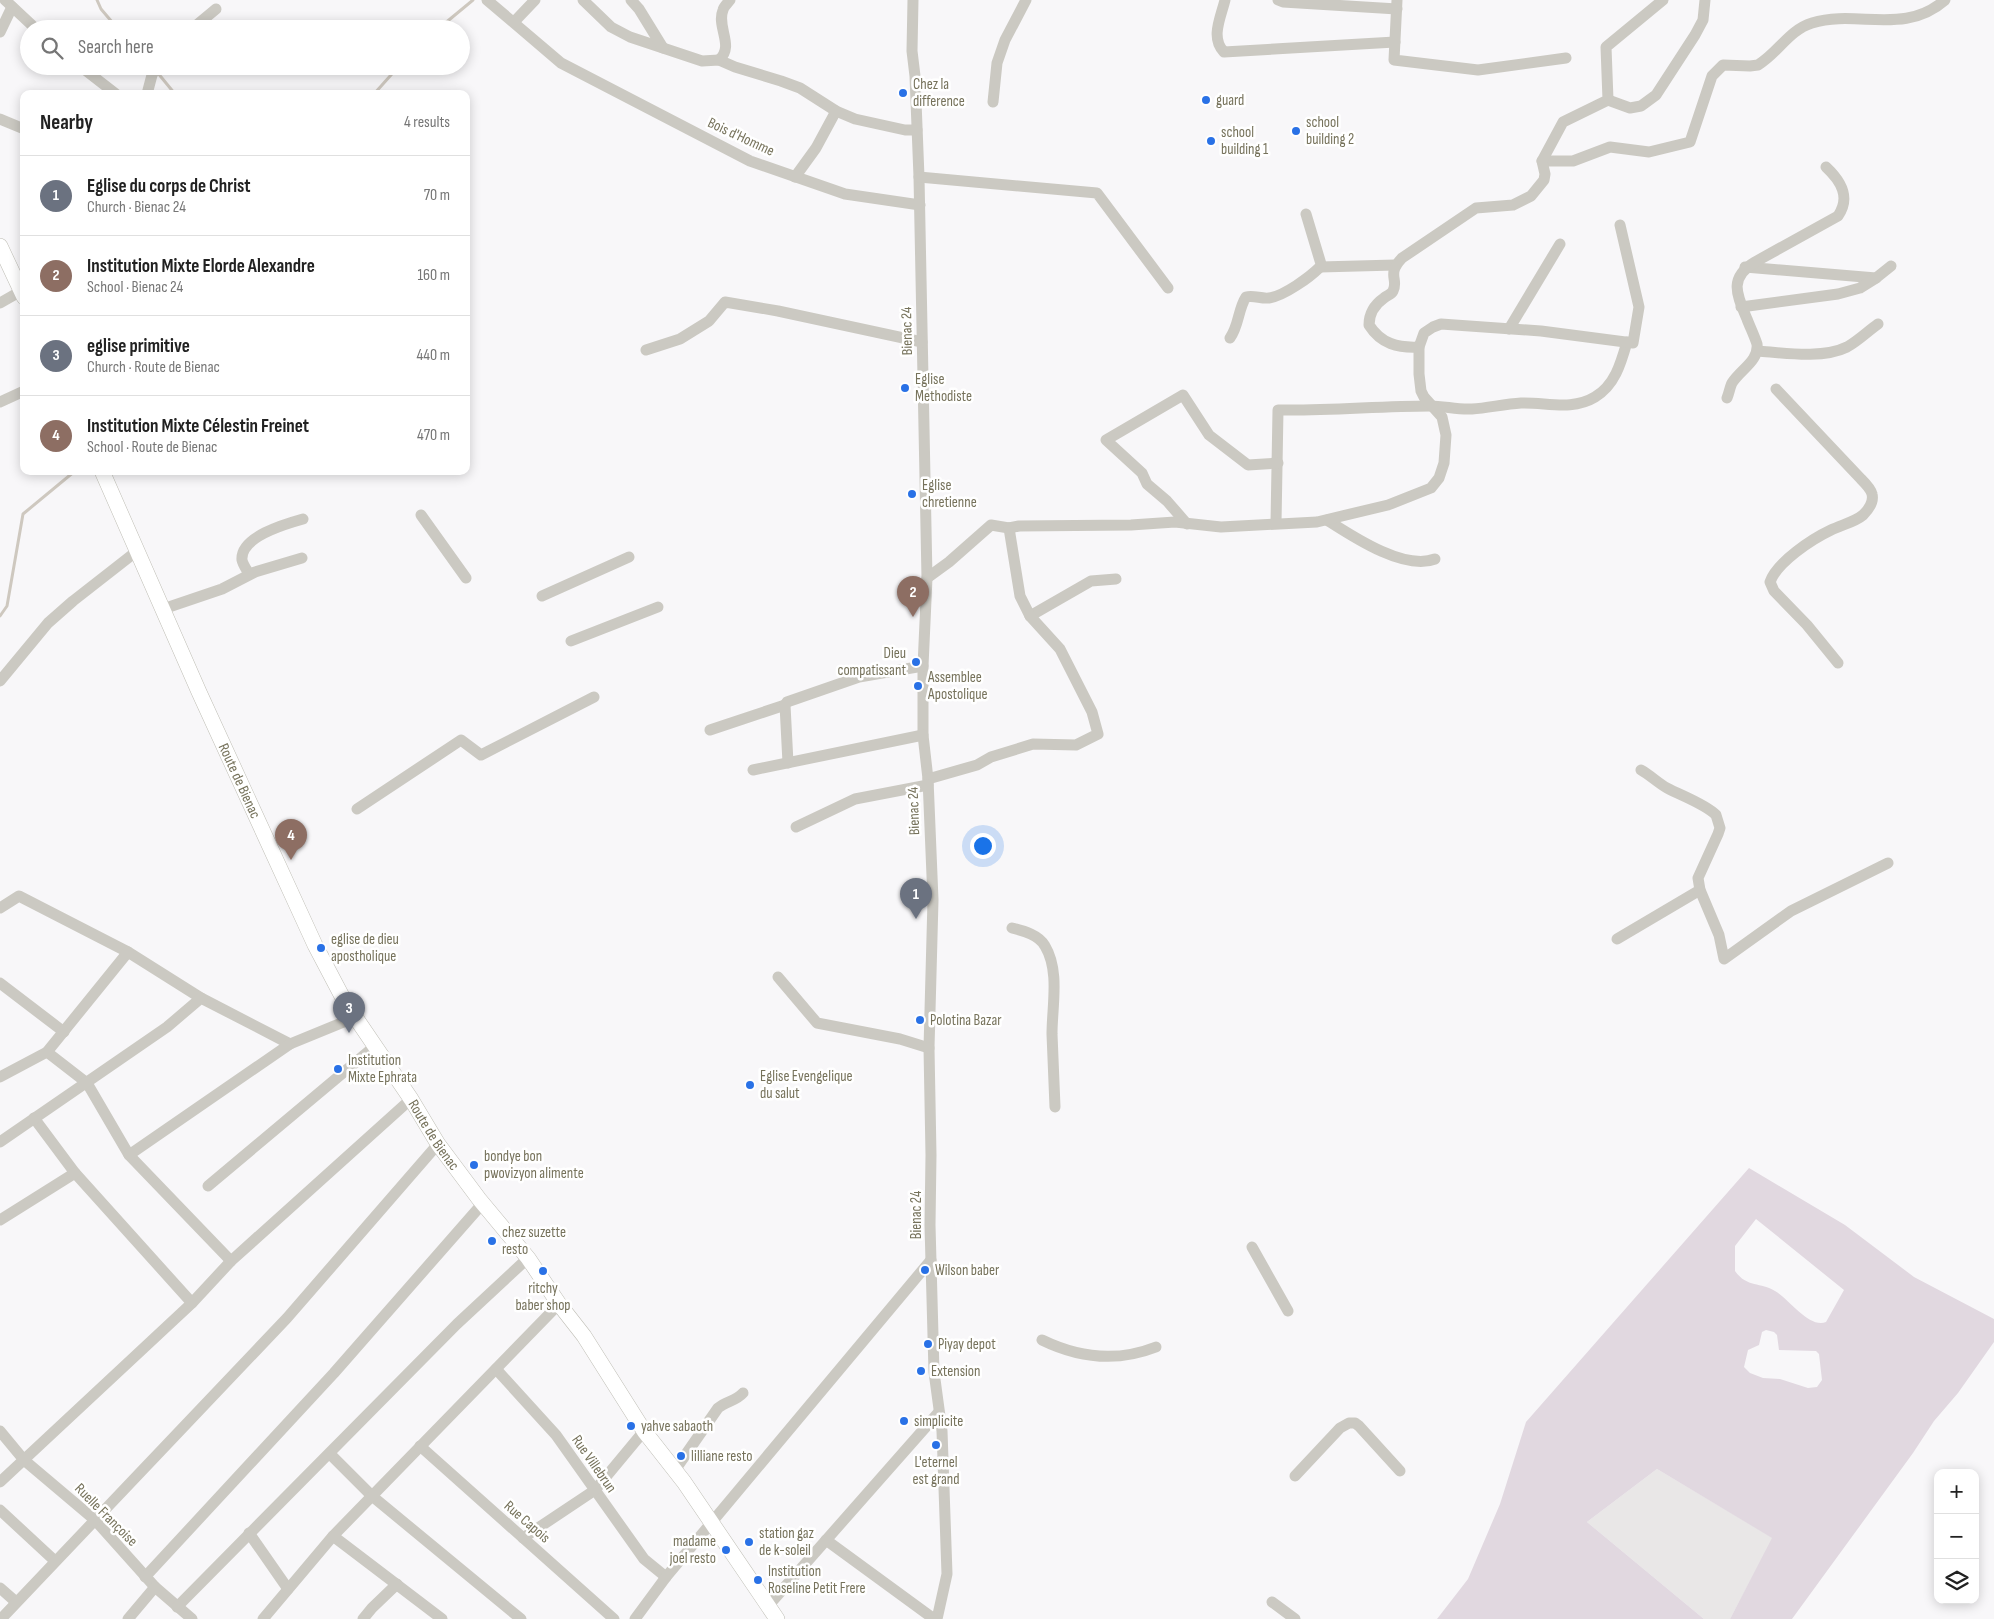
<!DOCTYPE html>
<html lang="en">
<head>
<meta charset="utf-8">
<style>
	:root { --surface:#fff; --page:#f2f2f2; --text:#222; --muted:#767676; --line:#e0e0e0; --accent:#2971e6 }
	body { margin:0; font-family:"Sofia Sans Condensed",sans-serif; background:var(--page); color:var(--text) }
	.controls { position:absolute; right:15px; bottom:15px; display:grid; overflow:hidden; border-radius:10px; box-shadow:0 2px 12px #0003 }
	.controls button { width:45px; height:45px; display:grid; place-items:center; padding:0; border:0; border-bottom:1px solid var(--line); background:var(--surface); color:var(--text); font:25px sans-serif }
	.you { position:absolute; left:982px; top:845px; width:18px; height:18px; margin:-12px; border:4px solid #fff; border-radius:50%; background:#1a73e8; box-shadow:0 0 0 8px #1a73e833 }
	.badge { display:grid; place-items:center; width:32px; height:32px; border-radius:50%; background:var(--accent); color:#fff; font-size:16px; font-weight:700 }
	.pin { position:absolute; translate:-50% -41px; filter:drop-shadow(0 1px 2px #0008) }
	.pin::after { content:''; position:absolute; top:26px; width:18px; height:15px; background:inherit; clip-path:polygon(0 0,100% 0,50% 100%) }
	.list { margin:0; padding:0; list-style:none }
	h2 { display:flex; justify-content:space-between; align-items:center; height:65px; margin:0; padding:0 20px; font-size:21px }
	h2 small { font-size:16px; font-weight:400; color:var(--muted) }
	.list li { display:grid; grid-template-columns:32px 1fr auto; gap:15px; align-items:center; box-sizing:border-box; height:80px; padding:0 20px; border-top:1px solid var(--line) }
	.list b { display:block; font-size:19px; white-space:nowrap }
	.list p { margin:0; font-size:16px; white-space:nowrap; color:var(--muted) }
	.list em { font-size:16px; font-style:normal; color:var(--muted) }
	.icon { flex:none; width:28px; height:28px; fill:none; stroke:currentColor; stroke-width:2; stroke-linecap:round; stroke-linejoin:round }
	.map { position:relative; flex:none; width:1994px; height:1619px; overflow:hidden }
	.search { position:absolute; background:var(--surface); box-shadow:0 2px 12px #0003; left:20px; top:20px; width:450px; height:55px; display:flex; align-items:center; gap:12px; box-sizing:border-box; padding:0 18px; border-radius:28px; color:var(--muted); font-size:19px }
	.panel { position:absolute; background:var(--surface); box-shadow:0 2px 12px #0003; left:20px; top:90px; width:450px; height:385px; border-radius:10px }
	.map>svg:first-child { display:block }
	.built { fill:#e9e7e7 }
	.green { fill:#e1d8e0; fill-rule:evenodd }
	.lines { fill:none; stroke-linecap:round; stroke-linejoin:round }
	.stream { stroke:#cec8bf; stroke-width:3 }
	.secondary-casing { stroke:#bfbeb5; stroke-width:16 }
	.street { stroke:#cbc9c2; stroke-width:11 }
	.secondary { stroke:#fff; stroke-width:15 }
	.poi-dot { fill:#2971e6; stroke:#fff; stroke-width:2 }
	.labels { text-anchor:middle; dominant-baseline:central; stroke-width:5; stroke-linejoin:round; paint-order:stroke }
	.poi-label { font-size:15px; fill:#76725b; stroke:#fff; text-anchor:start }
	.street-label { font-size:15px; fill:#76725b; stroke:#fff }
</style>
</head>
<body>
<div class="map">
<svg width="1994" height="1619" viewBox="0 0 1994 1619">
	<rect width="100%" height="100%" fill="#f8f7f9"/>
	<!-- built -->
	<path class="built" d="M 1657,1469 L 1773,1538 L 1730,1619 L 1704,1619 L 1587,1522 Z"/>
	<!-- green -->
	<path class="green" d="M 1749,1168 L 1845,1225 L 1914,1277 L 1994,1319 L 1994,1342 L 1958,1393 L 1934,1421 L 1913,1453 L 1792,1619 L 1730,1619 L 1772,1538 L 1657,1469 L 1587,1522 L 1704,1619 L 1437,1619 L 1468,1579 L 1500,1504 L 1526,1422 ZM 1756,1219 L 1844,1290 L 1826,1322 C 1810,1329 1789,1299 1775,1291 C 1761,1282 1747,1288 1735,1271 L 1735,1246 ZM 1766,1330 L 1774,1332 L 1777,1335 L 1779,1350 L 1816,1351 L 1819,1354 L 1822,1380 L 1817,1387 L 1808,1388 L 1780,1379 L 1763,1378 L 1750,1373 L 1744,1367 L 1748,1350 L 1759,1345 L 1762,1332 Z"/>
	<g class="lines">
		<!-- stream -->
		<g class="stream">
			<path d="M 97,0 L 101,9 L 118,29"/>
			<path d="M 438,29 L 473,0"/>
			<path d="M 157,72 L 175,94"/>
			<path d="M 374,94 L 399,66"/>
			<path d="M 0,616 L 7,606 L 23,514 L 75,471"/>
		</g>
		<!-- secondary casing -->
		<g class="secondary-casing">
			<g id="secondary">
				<path d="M 0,246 L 24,297"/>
				<path id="s1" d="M 102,471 L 199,692 L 315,945 L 345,1002 L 411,1099 L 438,1144 L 479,1199 L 528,1258 L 559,1304 L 584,1336 L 644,1431 L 684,1482 L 777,1619"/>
			</g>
		</g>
		<!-- street -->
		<g class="street">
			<path d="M 5,0 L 36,29"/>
			<path d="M 487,0 L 561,63 L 750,161 L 845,194 L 920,205"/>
			<path d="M 583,0 L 611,27 L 630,37 L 702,61 L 719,60 L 735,67 L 781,81 L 800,88 L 836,111 L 855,119 L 905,130 L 917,130"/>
			<path d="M 631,0 L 639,9 L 663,48"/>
			<path d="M 913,0 L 912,51 L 915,76 L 919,177 L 927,578 L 923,666 L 923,735 L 928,779 L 933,900 L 929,1048 L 931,1155 L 930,1225 L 934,1372 L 942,1431 L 947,1574 L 937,1619"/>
			<path d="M 1225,0 C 1221,17 1210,38 1224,52 L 1395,42"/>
			<path d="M 1278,0 L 1283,2 L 1397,9"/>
			<path d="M 1397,0 L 1394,60 L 1478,70 L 1566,58"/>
			<path d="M 514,22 L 535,0"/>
			<path d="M 192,29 L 216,9"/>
			<path d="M 0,32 L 12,7"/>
			<path d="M 719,60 C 735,46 716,27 723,10 C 724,6 728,3 730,0"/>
			<path d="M 80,66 L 116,94"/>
			<path d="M 147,94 L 152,75 L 157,66"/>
			<path d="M 1608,100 L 1630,108 L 1641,106 L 1656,95 L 1695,35 L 1703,20 L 1705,0"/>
			<path d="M 993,102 L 997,63 L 1005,40 L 1026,0"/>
			<path d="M 0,119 L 24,129"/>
			<path d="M 1542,161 L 1573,161 L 1610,147 L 1649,152 L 1690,142 L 1712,76 L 1723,65 L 1750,66 L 1758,65 C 1778,53 1789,30 1812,23 C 1857,9 1904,36 1945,0"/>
			<path d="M 795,177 L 816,148 L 836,111"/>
			<path d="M 919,177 L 1097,193 L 1168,288"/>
			<path d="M 1320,267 L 1395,265"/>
			<path d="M 1745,267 L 1876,278"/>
			<path d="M 0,303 L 21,291"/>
			<path d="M 1741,307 L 1838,294 L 1860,288 L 1876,278 L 1891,266"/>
			<path d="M 1509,329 L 1560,244"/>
			<path d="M 1230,338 C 1239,326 1238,309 1246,297 C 1254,295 1261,299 1269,298 C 1284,296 1310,277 1320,267 L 1321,264 L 1306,214"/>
			<path d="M 1419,347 C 1398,348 1381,344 1369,325 C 1369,314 1374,305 1384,298 C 1387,295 1391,295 1393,291 C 1399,279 1386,275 1402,258 L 1476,208 L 1513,205 L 1531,196 L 1544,180 L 1545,174 L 1542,161 L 1563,122 L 1608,100 L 1606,47 L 1663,0"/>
			<path d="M 646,350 L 680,339 L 709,321 L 725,302 L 778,311 L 922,342"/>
			<path d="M 1758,351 C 1784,353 1823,359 1847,347 C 1858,341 1868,331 1878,324"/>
			<path d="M 1776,389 L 1861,479 C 1865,483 1871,489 1872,494 C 1874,502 1868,510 1863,515 C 1855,522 1841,525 1831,530 C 1812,539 1777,562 1770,582 L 1774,591 L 1807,625 L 1838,663"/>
			<path d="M 1727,398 C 1729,393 1730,387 1732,383 C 1741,369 1759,361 1757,344 C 1754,335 1750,327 1747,319 C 1737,295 1728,278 1755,262 L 1838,216 C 1851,197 1841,181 1826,167"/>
			<path d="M 0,402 L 24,391"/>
			<path d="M 421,515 L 466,578"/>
			<path d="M 1327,520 C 1352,536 1404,571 1435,559"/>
			<path d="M 1276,523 L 1278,410 C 1329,411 1379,406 1430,406 C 1444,406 1458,410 1472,409 C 1488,408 1504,404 1521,403 C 1546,402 1572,411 1595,397 C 1615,385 1621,363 1627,342"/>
			<path d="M 1187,524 L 1167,501 L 1147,484 L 1142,473 L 1106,440 L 1183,395 L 1209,435 L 1248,465 L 1278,463"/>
			<path d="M 249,574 C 247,570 243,565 242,560 C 240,537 285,524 303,519"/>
			<path d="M 927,578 L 949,562 L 991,525 L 1009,528 L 1019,526 L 1131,525 L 1175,522 L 1221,527 L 1317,522 L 1388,505 L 1431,488 L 1439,478 L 1444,463 L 1446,435 L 1442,417 L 1424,397 L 1421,391 L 1419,374 L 1419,347 L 1424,333 L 1433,327 L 1441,324 L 1541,331 L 1633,343 L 1639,307 L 1620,225"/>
			<path d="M 542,596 L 629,557"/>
			<path d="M 163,609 L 222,589 L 255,572 L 302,558"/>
			<path d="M 1030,616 L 1091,581 L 1116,579"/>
			<path d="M 571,641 L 658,607"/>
			<path d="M 0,681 L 48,623 L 73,601 L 137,551"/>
			<path d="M 710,730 L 785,705"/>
			<path d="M 788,763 L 785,705 L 787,702 L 859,677 L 923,666"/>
			<path d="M 753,770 L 923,735"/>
			<path d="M 1641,770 C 1650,775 1658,783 1667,788 C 1682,796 1705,804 1716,815 L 1720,828 L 1718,834 L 1698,878 L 1700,890 L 1719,935 L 1724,959 L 1791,911 L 1888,863"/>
			<path d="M 928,779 L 977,765 L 991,757 L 1033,744 L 1076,745 L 1098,734 L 1092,712 L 1060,649 L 1030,616 L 1020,596 L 1009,528"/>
			<path d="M 357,809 L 461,740 L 481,755 L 594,697"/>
			<path d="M 796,827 L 855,799 L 928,785"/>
			<path d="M 0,908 L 19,896 L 128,952 L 201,998"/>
			<path d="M 1012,928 C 1024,931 1039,935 1045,946 C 1060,971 1052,1006 1052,1034 C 1053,1058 1054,1083 1055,1107"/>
			<path d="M 1617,939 L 1700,890"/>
			<path d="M 778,977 L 817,1023 L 900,1039 L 929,1048"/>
			<path d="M 0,983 L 64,1032"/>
			<path d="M 47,1052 L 87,1083 L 129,1155 L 231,1261"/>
			<path d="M 0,1077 L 47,1052 L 128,952"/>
			<path d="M 34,1118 L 75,1173 L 192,1303"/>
			<path d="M 0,1142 L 167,1027 L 201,998 L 290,1044"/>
			<path d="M 129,1155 L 290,1044 L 356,1017"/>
			<path d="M 208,1186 L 375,1046"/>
			<path d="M 0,1220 L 75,1173"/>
			<path d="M 1252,1247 L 1288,1311"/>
			<path d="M 1042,1340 C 1079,1358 1118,1362 1156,1347"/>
			<path d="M 496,1369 L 556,1435 L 644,1559 L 666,1577"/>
			<path d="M 0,1431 L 24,1460 L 95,1520 L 155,1587 L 192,1619"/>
			<path d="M 420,1446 L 614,1619"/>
			<path d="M 330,1454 L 372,1496 L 521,1619"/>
			<path d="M 675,1470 L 718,1408 C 727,1401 736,1401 743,1393"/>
			<path d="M 1295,1476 L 1340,1428 L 1349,1423 L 1355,1423 L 1359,1426 L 1400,1471"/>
			<path d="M 0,1482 L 192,1303 L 231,1261 L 411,1099"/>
			<path d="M 0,1510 L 55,1561"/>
			<path d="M 249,1533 L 288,1589"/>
			<path d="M 333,1536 L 442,1619"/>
			<path d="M 523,1538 L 595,1490 L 644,1431"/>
			<path d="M 826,1540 L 934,1619"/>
			<path d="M 145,1577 L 334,1373 L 483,1203"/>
			<path d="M 0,1588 L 16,1602"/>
			<path d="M 1272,1602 L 1295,1619"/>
			<path d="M 768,1606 L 939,1412"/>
			<path d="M 177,1607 L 457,1324 L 528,1258"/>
			<path d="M 1,1619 L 287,1318 L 438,1144"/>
			<path d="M 128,1619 L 155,1587"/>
			<path d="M 263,1619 L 333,1536 L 559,1304"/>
			<path d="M 363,1619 L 372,1608 L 397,1584"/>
			<path d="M 635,1619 L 666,1577 L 931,1260"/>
		</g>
		<!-- secondary -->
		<use href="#secondary" class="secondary"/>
	</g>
	<!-- markers -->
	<g class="poi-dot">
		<circle cx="903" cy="93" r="5"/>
		<circle cx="1206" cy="100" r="5"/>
		<circle cx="1296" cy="131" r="5"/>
		<circle cx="1211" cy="141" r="5"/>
		<circle cx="905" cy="388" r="5"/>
		<circle cx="912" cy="494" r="5"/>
		<circle cx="916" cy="662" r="5"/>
		<circle cx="918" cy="686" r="5"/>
		<circle cx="321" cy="948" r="5"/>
		<circle cx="920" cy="1020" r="5"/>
		<circle cx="338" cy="1069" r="5"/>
		<circle cx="750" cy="1085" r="5"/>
		<circle cx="474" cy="1165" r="5"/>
		<circle cx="492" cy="1241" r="5"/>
		<circle cx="925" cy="1270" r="5"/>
		<circle cx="543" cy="1271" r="5"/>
		<circle cx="928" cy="1344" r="5"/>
		<circle cx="921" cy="1371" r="5"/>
		<circle cx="904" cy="1421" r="5"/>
		<circle cx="631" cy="1426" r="5"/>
		<circle cx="936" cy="1445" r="5"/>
		<circle cx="681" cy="1456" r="5"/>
		<circle cx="749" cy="1542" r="5"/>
		<circle cx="726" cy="1550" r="5"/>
		<circle cx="758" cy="1580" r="5"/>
	</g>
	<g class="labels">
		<!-- poi labels -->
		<g class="poi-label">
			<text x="913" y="84">Chez la<tspan x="913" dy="17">difference</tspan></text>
			<text x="1216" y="100">guard</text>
			<text x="1306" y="122">school<tspan x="1306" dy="17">building 2</tspan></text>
			<text x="1221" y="132">school<tspan x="1221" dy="17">building 1</tspan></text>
			<text x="915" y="379">Eglise<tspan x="915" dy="17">Methodiste</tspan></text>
			<text x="922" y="485">Eglise<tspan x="922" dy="17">chretienne</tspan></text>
			<text x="906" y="653" text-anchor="end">Dieu<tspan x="906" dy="17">compatissant</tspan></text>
			<text x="928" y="677">Assemblee<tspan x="928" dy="17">Apostolique</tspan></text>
			<text x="331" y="939">eglise de dieu<tspan x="331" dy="17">apostholique</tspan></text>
			<text x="930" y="1020">Polotina Bazar</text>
			<text x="348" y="1060">Institution<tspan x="348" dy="17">Mixte Ephrata</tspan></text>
			<text x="760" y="1076">Eglise Evengelique<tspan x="760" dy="17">du salut</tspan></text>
			<text x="484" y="1156">bondye bon<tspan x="484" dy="17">pwovizyon alimente</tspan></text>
			<text x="502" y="1232">chez suzette<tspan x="502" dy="17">resto</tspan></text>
			<text x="935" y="1270">Wilson baber</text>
			<text x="543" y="1288" text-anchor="middle">ritchy<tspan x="543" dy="17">baber shop</tspan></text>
			<text x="938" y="1344">Piyay depot</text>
			<text x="931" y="1371">Extension</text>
			<text x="914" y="1421">simplicite</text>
			<text x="641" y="1426">yahve sabaoth</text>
			<text x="691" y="1456">lilliane resto</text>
			<text x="936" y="1462" text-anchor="middle">L'eternel<tspan x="936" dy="17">est grand</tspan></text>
			<text x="759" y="1533">station gaz<tspan x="759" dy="17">de k-soleil</tspan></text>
			<text x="716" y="1541" text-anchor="end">madame<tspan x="716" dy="17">joel resto</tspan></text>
			<text x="768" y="1571">Institution<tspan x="768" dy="17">Roseline Petit Frere</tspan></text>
		</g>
		<!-- street labels -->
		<g class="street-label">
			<text transform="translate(741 137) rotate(25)">Bois d'Homme</text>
			<text transform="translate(907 331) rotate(-91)">Bienac 24</text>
			<text stroke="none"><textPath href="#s1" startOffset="339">Route de Bienac</textPath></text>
			<text transform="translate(914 811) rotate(-92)">Bienac 24</text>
			<text stroke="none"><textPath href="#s1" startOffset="744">Route de Bienac</textPath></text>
			<text transform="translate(916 1215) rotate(-90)">Bienac 24</text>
			<text transform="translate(594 1464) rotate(55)">Rue Villebrun</text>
			<text transform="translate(106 1515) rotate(45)">Ruelle Françoise</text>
			<text transform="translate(527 1522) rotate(41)">Rue Capois</text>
		</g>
	</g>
</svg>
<div class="controls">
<button>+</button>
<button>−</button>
<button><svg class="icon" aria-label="layers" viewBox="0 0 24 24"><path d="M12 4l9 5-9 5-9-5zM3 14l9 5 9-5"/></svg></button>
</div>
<div class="you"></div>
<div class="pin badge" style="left:916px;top:919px;background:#6b7280">1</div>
<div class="pin badge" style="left:913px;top:617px;background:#8d6e63">2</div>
<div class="pin badge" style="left:349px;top:1033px;background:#6b7280">3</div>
<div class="pin badge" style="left:291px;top:860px;background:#8d6e63">4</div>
<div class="search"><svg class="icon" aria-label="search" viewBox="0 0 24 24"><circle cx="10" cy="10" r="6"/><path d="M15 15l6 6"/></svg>Search here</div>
<section class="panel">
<h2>Nearby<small>4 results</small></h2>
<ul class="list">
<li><span class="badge" style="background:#6b7280">1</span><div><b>Eglise du corps de Christ</b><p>Church · Bienac 24</p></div><em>70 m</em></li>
<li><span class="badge" style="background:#8d6e63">2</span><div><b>Institution Mixte Elorde Alexandre</b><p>School · Bienac 24</p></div><em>160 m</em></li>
<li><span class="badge" style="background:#6b7280">3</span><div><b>eglise primitive</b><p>Church · Route de Bienac</p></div><em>440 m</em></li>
<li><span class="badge" style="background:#8d6e63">4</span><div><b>Institution Mixte Célestin Freinet</b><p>School · Route de Bienac</p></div><em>470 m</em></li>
</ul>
</section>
</div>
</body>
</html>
